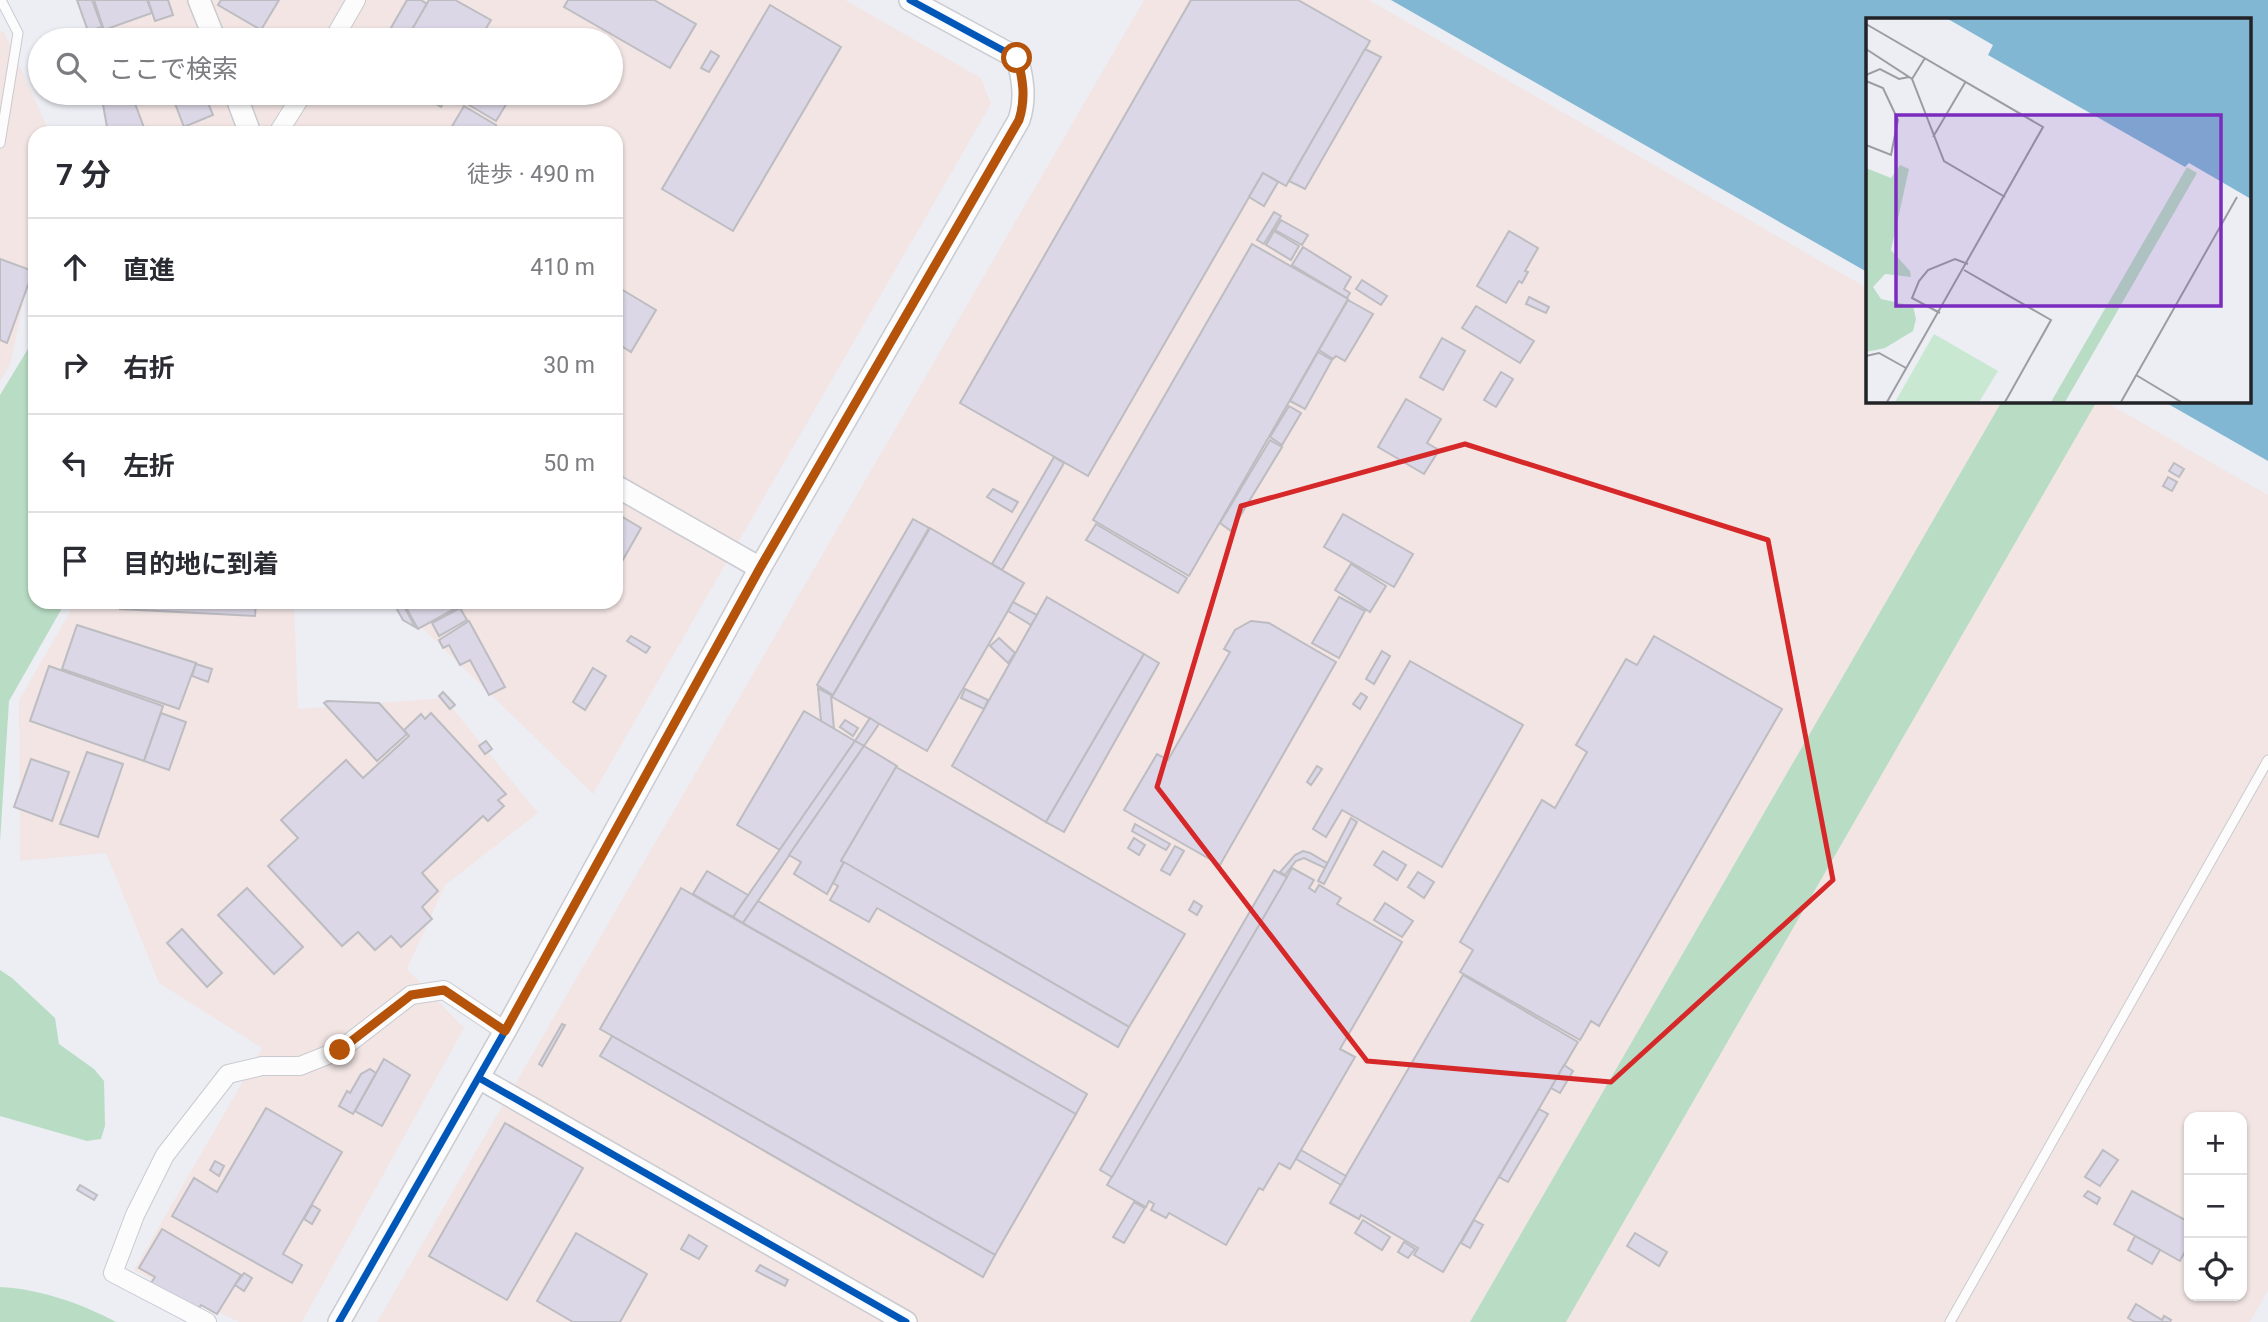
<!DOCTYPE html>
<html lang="ja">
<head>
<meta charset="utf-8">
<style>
	:root { --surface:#fff; --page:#f7f7f7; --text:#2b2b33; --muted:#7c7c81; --line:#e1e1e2 }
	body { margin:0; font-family:Roboto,"Noto Sans JP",sans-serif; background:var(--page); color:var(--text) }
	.controls { position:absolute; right:21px; bottom:21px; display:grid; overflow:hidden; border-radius:14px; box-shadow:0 2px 5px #0004 }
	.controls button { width:63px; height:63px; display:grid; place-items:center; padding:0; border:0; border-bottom:2px solid var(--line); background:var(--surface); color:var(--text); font:35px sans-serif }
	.stop { position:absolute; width:21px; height:21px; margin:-16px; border:5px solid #b45309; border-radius:50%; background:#fff }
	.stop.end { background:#b45309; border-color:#fff; box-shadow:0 2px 7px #0008 }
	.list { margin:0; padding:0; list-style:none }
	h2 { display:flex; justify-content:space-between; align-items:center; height:91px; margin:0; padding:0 28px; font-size:30px }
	h2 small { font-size:23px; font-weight:400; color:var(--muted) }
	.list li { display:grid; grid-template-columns:46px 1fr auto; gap:21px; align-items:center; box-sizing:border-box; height:98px; padding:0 28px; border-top:2px solid var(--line) }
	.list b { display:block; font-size:26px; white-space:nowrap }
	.list em { font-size:23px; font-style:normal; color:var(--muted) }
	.icon { flex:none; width:38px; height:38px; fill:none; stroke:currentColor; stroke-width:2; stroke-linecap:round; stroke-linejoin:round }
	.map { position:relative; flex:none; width:2268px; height:1322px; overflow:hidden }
	.search { position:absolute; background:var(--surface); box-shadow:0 2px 5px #0004; left:28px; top:28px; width:595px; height:77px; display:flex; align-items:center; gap:18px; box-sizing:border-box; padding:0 24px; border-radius:38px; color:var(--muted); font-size:26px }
	.panel { position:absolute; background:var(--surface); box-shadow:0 2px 5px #0004; left:28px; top:126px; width:595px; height:483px; border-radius:21px }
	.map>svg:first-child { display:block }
	.industrial { fill:#f2e5e4; fill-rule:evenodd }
	.forest { fill:#b9dcc4 }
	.water { fill:#82b7d4 }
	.building { fill:#dbd7e6; stroke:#bcbcc1; stroke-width:2 }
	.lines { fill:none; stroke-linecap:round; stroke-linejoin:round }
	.service-casing { stroke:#c9cbd0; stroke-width:11 }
	.minor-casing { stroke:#c9cbd0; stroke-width:20 }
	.tertiary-casing { stroke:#c9cbd0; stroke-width:24 }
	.service { stroke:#fcfcfd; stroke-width:9 }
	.minor { stroke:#fcfcfd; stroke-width:18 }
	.tertiary { stroke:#fcfcfd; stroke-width:21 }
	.cycleway-casing { stroke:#f8fbff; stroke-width:11 }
	.cycleway { stroke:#0057b8; stroke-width:7 }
	.route { stroke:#b45309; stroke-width:9 }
	.marked { fill:none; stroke:#d62828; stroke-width:5; stroke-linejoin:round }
	.inset-road { fill:none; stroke:#9b9da2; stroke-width:2 }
	.view { fill:#7b2cbf; fill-opacity:0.15; stroke:#7b2cbf; stroke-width:3.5 }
	.inset-edge { fill:none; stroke:#212326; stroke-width:3.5 }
</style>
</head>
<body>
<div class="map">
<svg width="2268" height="1322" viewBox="0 0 2268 1322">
	<rect width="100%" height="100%" fill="#eceef4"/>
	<!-- industrial -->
	<g class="industrial">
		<path d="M 90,0 L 845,0 L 981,78 L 991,104 L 593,794 L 404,610 L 404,602 L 616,602 L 616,133 L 129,133 L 117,93 L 611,93 L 611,40 L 102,40 Z"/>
		<path d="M 1144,0 L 1369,0 L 1867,288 L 1867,401 L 2002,401 L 1470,1322 L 377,1322 Z"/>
		<path d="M 0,31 L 4,32 L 50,133 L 35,133 L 35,249 L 10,365 L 0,381 Z"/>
		<path d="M 2097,401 L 2104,401 L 2268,495 L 2268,1290 L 2250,1322 L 1566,1322 ZM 2189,1117 L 2242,1117 L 2242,1296 L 2189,1296 Z"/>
		<path d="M 72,602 L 294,602 L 298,709 L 444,698 L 538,813 L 445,885 L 407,969 L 464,1028 L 302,1322 L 239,1322 L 134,1270 L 262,1048 L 159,983 L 106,853 L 20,861 L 19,700 L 70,612 Z"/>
	</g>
	<!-- forest -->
	<g class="forest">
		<path d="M 31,344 L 35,346 L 35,602 L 63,602 L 62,608 L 9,701 L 0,842 L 0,395 Z"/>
		<path d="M 2002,401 L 2097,401 L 1566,1322 L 1470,1322 Z"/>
		<path d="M 0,970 L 12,978 L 55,1018 L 59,1044 L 94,1069 L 104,1081 L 105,1126 L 101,1139 L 87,1141 L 0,1116 Z"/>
		<path d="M 0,1287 C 40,1289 80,1303 116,1322 L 0,1322 Z"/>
	</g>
	<!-- water -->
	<path class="water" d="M 1391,0 L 2268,0 L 2268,461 L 2163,401 L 2249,401 L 2249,19 L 1867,19 L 1867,272 Z"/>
	<!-- building -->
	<g class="building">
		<path d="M 77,0 L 92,0 L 102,27 L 88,31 Z"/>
		<path d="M 94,0 L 147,0 L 152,13 L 104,30 Z"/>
		<path d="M 148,0 L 168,0 L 173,15 L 155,21 Z"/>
		<path d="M 221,0 L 279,0 L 261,30 L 218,5 Z"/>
		<path d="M 407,0 L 421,0 L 427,4 L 406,40 L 384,40 Z"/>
		<path d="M 429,0 L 455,0 L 491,20 L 479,40 L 406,40 Z"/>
		<path d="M 568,0 L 654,0 L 696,24 L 670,68 L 564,7 Z"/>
		<path d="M 1191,0 L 1298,0 L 1370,41 L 1286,186 L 1263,173 L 1088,476 L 960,403 Z"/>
		<path d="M 770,5 L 841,47 L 733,231 L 662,189 Z"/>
		<path d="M 179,30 L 183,40 L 154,40 Z"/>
		<path d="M 108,31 L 111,40 L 92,40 Z"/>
		<path d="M 1365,49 L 1381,57 L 1305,189 L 1289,181 Z"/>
		<path d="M 711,51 L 719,56 L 709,72 L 701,68 Z"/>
		<path d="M 101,93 L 131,93 L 146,133 L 108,133 Z"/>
		<path d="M 171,93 L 204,93 L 213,115 L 184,127 Z"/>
		<path d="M 417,93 L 449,93 L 441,107 Z"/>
		<path d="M 449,93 L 513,93 L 496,121 Z"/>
		<path d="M 464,106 L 496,125 L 491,133 L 448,133 Z"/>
		<path d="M 1263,173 L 1278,182 L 1264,206 L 1249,197 Z"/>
		<path d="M 1274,212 L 1281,216 L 1264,244 L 1257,240 Z"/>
		<path d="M 1281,220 L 1308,235 L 1302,245 L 1275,230 Z"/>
		<path d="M 1274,231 L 1299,246 L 1291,260 L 1266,245 Z"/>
		<path d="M 1509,231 L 1538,248 L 1525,271 L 1528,272 L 1522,283 L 1519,281 L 1506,303 L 1477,286 Z"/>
		<path d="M 1252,244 L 1348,299 L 1189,576 L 1093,520 Z"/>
		<path d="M 1303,247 L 1351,277 L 1344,289 L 1350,293 L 1347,298 L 1292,265 Z"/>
		<path d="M 0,259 L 33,271 L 7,343 L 0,340 Z"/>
		<path d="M 1362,280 L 1387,296 L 1381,305 L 1356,289 Z"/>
		<path d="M 616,286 L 656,310 L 631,352 L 620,345 L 616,351 Z"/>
		<path d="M 1529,297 L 1549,307 L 1546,313 L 1526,304 Z"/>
		<path d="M 1348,300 L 1373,314 L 1345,361 L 1336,356 L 1333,359 L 1319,350 Z"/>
		<path d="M 1476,306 L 1534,341 L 1520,363 L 1462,328 Z"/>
		<path d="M 1442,338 L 1465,351 L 1443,390 L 1420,377 Z"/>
		<path d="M 1318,352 L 1332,360 L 1305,409 L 1290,401 Z"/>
		<path d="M 1501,372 L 1513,379 L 1496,407 L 1484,400 Z"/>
		<path d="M 1406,399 L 1441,419 L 1427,443 L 1439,450 L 1424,474 L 1378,447 Z"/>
		<path d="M 1289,406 L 1301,413 L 1282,445 L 1270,437 Z"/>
		<path d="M 1270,440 L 1282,447 L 1231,531 L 1220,523 Z"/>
		<path d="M 1054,457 L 1064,463 L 1002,570 L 992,564 Z"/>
		<path d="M 2174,463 L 2184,469 L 2179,477 L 2169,471 Z"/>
		<path d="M 2168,477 L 2177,482 L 2172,491 L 2163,486 Z"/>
		<path d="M 993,489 L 1018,502 L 1012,512 L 987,497 Z"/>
		<path d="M 616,513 L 641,528 L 616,572 Z"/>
		<path d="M 1343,514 L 1413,554 L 1394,587 L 1324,547 Z"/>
		<path d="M 913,519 L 929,528 L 833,695 L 817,685 Z"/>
		<path d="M 1096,524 L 1187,578 L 1178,593 L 1086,540 Z"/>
		<path d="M 930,528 L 1024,583 L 927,751 L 832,697 Z"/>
		<path d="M 1351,564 L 1386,586 L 1370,612 L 1335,590 Z"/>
		<path d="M 1047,597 L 1144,654 L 1046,822 L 952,766 Z"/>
		<path d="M 1339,597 L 1365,611 L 1339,658 L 1312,643 Z"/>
		<path d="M 82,602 L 117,602 L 117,606 L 82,603 Z"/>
		<path d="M 120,602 L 256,602 L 255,616 L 120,609 Z"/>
		<path d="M 402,602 L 415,627 L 403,620 L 394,604 Z"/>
		<path d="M 403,602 L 458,602 L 460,606 L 418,629 Z"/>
		<path d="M 1013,602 L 1037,615 L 1031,625 L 1008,611 Z"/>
		<path d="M 460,608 L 467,620 L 439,636 L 432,623 Z"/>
		<path d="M 469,621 L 505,687 L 489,695 L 470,660 L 460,665 L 449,645 L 443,648 L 439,640 Z"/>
		<path d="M 1251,621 L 1269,623 L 1336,662 L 1220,865 L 1124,810 L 1157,754 L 1168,760 L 1230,652 L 1224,649 L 1235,630 Z"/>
		<path d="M 77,625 L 196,663 L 179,709 L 62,669 Z"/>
		<path d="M 631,636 L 650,647 L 646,653 L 627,641 Z"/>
		<path d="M 1654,636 L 1782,709 L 1599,1026 L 1591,1021 L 1580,1040 L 1460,972 L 1473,950 L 1460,942 L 1542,800 L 1555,808 L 1587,752 L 1576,745 L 1626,659 L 1637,665 Z"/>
		<path d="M 999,638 L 1015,653 L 1008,663 L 990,646 Z"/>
		<path d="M 1382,651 L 1390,656 L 1374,684 L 1366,679 Z"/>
		<path d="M 1144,654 L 1159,663 L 1064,832 L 1046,822 Z"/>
		<path d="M 1410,661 L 1523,725 L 1442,867 L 1342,810 L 1326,837 L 1313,829 Z"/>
		<path d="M 196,664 L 212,669 L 208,682 L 192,676 Z"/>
		<path d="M 49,666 L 163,706 L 144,761 L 30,721 Z"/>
		<path d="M 593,668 L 606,676 L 585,710 L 573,702 Z"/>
		<path d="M 818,688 L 831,695 L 834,729 L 821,721 Z"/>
		<path d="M 965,689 L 988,700 L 984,709 L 961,698 Z"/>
		<path d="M 443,692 L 455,705 L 450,709 L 439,696 Z"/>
		<path d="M 1361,693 L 1367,697 L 1360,709 L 1353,704 Z"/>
		<path d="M 327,701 L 379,703 L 407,734 L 377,761 L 324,703 Z"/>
		<path d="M 804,711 L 855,741 L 780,850 L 737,825 Z"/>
		<path d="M 161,713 L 186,722 L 169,770 L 144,761 Z"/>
		<path d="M 431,713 L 506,794 L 498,800 L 504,806 L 488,821 L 483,816 L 422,873 L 438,891 L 422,907 L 432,919 L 401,947 L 391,936 L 375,950 L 358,932 L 342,946 L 268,866 L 298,838 L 281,820 L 346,760 L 363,778 L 409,736 L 404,730 L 421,714 L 425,719 Z"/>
		<path d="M 870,718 L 879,724 L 864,746 L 855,741 Z"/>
		<path d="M 845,720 L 858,728 L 853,736 L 840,727 Z"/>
		<path d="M 486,741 L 492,749 L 485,754 L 479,746 Z"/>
		<path d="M 855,741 L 864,746 L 743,923 L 733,917 Z"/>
		<path d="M 864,746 L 897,766 L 841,861 L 844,862 L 827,894 L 794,874 L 801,862 L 789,855 Z"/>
		<path d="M 87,752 L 123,764 L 98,837 L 60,824 Z"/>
		<path d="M 31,759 L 69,772 L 52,821 L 14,807 Z"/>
		<path d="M 1317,766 L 1322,769 L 1311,785 L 1307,782 Z"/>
		<path d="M 896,767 L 1185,934 L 1129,1027 L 841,861 Z"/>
		<path d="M 1351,818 L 1357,822 L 1324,884 L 1318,881 Z"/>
		<path d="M 1135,824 L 1170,844 L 1166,850 L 1132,831 Z"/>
		<path d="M 1134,838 L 1145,845 L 1139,855 L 1128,848 Z"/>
		<path d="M 1175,846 L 1184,851 L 1170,875 L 1161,870 Z"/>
		<path d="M 1303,851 L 1310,853 L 1327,863 L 1325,868 L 1304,858 L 1296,861 L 1285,875 L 1280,872 L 1295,855 Z"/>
		<path d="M 1383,851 L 1406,865 L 1397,880 L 1374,865 Z"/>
		<path d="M 844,862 L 1129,1027 L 1118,1047 L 877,908 L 869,922 L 830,900 L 838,886 L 833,883 Z"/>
		<path d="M 1292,868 L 1314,880 L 1309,888 L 1315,892 L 1319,885 L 1341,898 L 1337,904 L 1402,942 L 1340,1049 L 1355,1057 L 1290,1169 L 1279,1163 L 1263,1190 L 1259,1188 L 1226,1245 L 1169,1213 L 1166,1218 L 1151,1210 L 1154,1204 L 1149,1201 L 1146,1207 L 1107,1185 Z"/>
		<path d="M 1274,870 L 1287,877 L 1112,1177 L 1100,1170 Z"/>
		<path d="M 707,871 L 748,895 L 733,917 L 693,894 Z"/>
		<path d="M 1418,872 L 1434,882 L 1424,898 L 1408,887 Z"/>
		<path d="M 247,888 L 303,947 L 274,974 L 218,915 Z"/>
		<path d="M 681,888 L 1076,1114 L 995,1255 L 600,1029 Z"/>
		<path d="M 758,901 L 1087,1094 L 1076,1114 L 743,923 Z"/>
		<path d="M 1194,901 L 1202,906 L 1197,915 L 1189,910 Z"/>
		<path d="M 1385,903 L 1413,921 L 1402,937 L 1374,920 Z"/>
		<path d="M 182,929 L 222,973 L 207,987 L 167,943 Z"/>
		<path d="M 1463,975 L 1578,1042 L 1443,1272 L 1414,1255 L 1418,1248 L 1361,1215 L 1359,1219 L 1330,1203 Z"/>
		<path d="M 562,1024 L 565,1025 L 542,1066 L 539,1064 Z"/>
		<path d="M 612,1036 L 995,1255 L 983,1277 L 600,1056 Z"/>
		<path d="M 384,1059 L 410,1075 L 382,1126 L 355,1111 Z"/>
		<path d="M 1564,1065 L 1573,1071 L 1560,1093 L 1551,1088 Z"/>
		<path d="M 370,1069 L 376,1073 L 353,1114 L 339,1106 L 347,1091 L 350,1093 L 361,1074 Z"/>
		<path d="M 266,1108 L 342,1152 L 283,1254 L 302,1265 L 292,1283 L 172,1216 L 194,1178 L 217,1192 Z"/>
		<path d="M 1539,1109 L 1548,1114 L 1508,1182 L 1499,1177 Z"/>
		<path d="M 505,1123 L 583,1168 L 507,1300 L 429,1256 Z"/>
		<path d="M 1301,1150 L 1346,1176 L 1341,1185 L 1296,1159 Z"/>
		<path d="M 2103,1150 L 2118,1160 L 2100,1186 L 2085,1177 Z"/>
		<path d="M 215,1161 L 224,1166 L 219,1176 L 210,1170 Z"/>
		<path d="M 80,1185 L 97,1195 L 94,1200 L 77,1190 Z"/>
		<path d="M 2088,1191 L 2100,1198 L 2097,1204 L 2084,1196 Z"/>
		<path d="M 2132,1191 L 2189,1222 L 2189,1244 L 2180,1261 L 2114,1224 Z"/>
		<path d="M 1134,1202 L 1145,1208 L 1124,1243 L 1113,1237 Z"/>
		<path d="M 312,1205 L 320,1210 L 312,1224 L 304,1219 Z"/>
		<path d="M 1363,1220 L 1390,1237 L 1382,1250 L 1355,1233 Z"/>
		<path d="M 1474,1220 L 1483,1225 L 1470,1248 L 1461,1243 Z"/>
		<path d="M 162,1229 L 241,1275 L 217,1314 L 201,1305 L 198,1310 L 151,1283 L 155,1277 L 139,1268 Z"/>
		<path d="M 576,1233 L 647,1274 L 620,1322 L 573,1322 L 537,1301 Z"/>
		<path d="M 1635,1233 L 1667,1252 L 1659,1266 L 1627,1246 Z"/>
		<path d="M 689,1235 L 707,1246 L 699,1259 L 681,1249 Z"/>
		<path d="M 2135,1236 L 2160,1250 L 2152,1264 L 2128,1250 Z"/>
		<path d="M 1404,1242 L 1415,1249 L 1408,1258 L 1398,1252 Z"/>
		<path d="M 760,1265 L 788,1280 L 785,1286 L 756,1271 Z"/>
		<path d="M 244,1273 L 252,1278 L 244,1291 L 235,1285 Z"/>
		<path d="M 2136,1304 L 2162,1320 L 2164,1316 L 2171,1320 L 2170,1322 L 2135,1322 L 2128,1318 Z"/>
	</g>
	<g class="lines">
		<!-- service casing -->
		<g class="service-casing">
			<g id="service">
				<path d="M 0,143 L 18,33 L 1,0"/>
				<path d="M 1950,1322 L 2268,760"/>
			</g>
		</g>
		<!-- minor casing -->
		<g class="minor-casing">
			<g id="minor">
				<path d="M 333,40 L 356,0"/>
				<path d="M 278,133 L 303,93"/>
				<path d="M 207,1322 L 113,1273 L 135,1215 L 165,1155 L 228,1074 L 262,1066 L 300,1066 L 340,1050 L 411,995 L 444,990 L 505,1031"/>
			</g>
		</g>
		<!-- tertiary casing -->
		<g class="tertiary-casing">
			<g id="tertiary">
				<path d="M 199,0 L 215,40"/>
				<path d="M 235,93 L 250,133"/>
				<path d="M 616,486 L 760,568"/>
				<path d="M 479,1078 L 906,1322"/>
				<path d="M 339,1322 L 505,1031 L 760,568 L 1019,120 C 1026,99 1023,79 1017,58 L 910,0"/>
			</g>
		</g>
		<!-- service -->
		<use href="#service" class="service"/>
		<!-- minor -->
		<use href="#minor" class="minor"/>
		<!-- tertiary -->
		<use href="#tertiary" class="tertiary"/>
		<!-- cycleway casing -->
		<g class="cycleway-casing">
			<g id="cycleway">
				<path d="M 479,1078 L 906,1322"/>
				<path d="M 339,1322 L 505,1031 L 760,568 L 1019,120 C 1026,99 1023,79 1017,58 L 910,0"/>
			</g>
		</g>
		<!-- cycleway -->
		<use href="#cycleway" class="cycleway"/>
	</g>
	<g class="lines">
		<!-- route -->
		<path class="route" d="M 340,1050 L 411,995 L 444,990 L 505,1031 L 760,568 L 1019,120 C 1026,98 1023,79 1017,58"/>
	</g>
	<!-- marked area -->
	<path class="marked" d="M 1465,444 L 1768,540 L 1833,880 L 1611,1082 L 1367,1061 L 1157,787 L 1241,506 Z"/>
	<!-- overview -->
	<g transform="translate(1866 18)">
		<rect width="385" height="385" fill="#eceef4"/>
		<path d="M 68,316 L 132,353 L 113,384 L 29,384 Z" fill="#c8e8d1"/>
		<path d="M 34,147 L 43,151 L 25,232 L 44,253 L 45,259 L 19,256 L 7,269 L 15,281 L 47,288 L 50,301 L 47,313 L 19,330 L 0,334 L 0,150 L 25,160 ZM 321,149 L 331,155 L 199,384 L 185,384 Z" fill="#b9dcc4"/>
		<path d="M 82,1 L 385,1 L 385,181 L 323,145 L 319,149 L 122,37 L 127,27 Z" fill="#82b7d4"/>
		<path class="inset-road" d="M 0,6 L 177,109 L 21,384M 0,31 L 46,61 L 78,143 L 139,179M 0,57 L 14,51 L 33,61 L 43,59M 46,61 L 59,40M 0,63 L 17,70 L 32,102 L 25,137 L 0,127M 67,119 L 100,63M 98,252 L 185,302 L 139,384M 74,295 L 46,280 L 53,263 L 62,252 L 89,241 L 102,246M 0,338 L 13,335 L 40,350M 270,357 L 315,384M 255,384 L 371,179"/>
		<path class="view" d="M 30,97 L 355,97 L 355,288 L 30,288 Z"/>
		<rect width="385" height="385" class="inset-edge"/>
	</g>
</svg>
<div class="controls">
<button>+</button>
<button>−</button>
<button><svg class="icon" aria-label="locate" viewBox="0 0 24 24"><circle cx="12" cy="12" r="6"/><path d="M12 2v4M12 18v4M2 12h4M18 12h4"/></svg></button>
</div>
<div class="stop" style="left:1017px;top:58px"></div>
<div class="stop end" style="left:340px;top:1050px"></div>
<div class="search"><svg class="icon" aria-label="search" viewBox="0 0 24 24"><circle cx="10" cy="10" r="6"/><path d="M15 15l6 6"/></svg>ここで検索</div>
<section class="panel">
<h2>7 分<small>徒歩 · 490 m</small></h2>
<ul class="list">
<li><svg class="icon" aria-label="ahead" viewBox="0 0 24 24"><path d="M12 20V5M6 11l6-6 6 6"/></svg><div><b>直進</b></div><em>410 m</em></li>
<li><svg class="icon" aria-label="right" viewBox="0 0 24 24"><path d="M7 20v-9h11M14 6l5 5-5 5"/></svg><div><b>右折</b></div><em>30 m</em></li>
<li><svg class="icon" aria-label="left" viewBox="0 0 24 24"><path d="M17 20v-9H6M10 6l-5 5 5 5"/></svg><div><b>左折</b></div><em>50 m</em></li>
<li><svg class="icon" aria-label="arrive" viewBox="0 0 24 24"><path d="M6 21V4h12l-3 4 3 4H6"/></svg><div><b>目的地に到着</b></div></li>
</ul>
</section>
</div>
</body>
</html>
